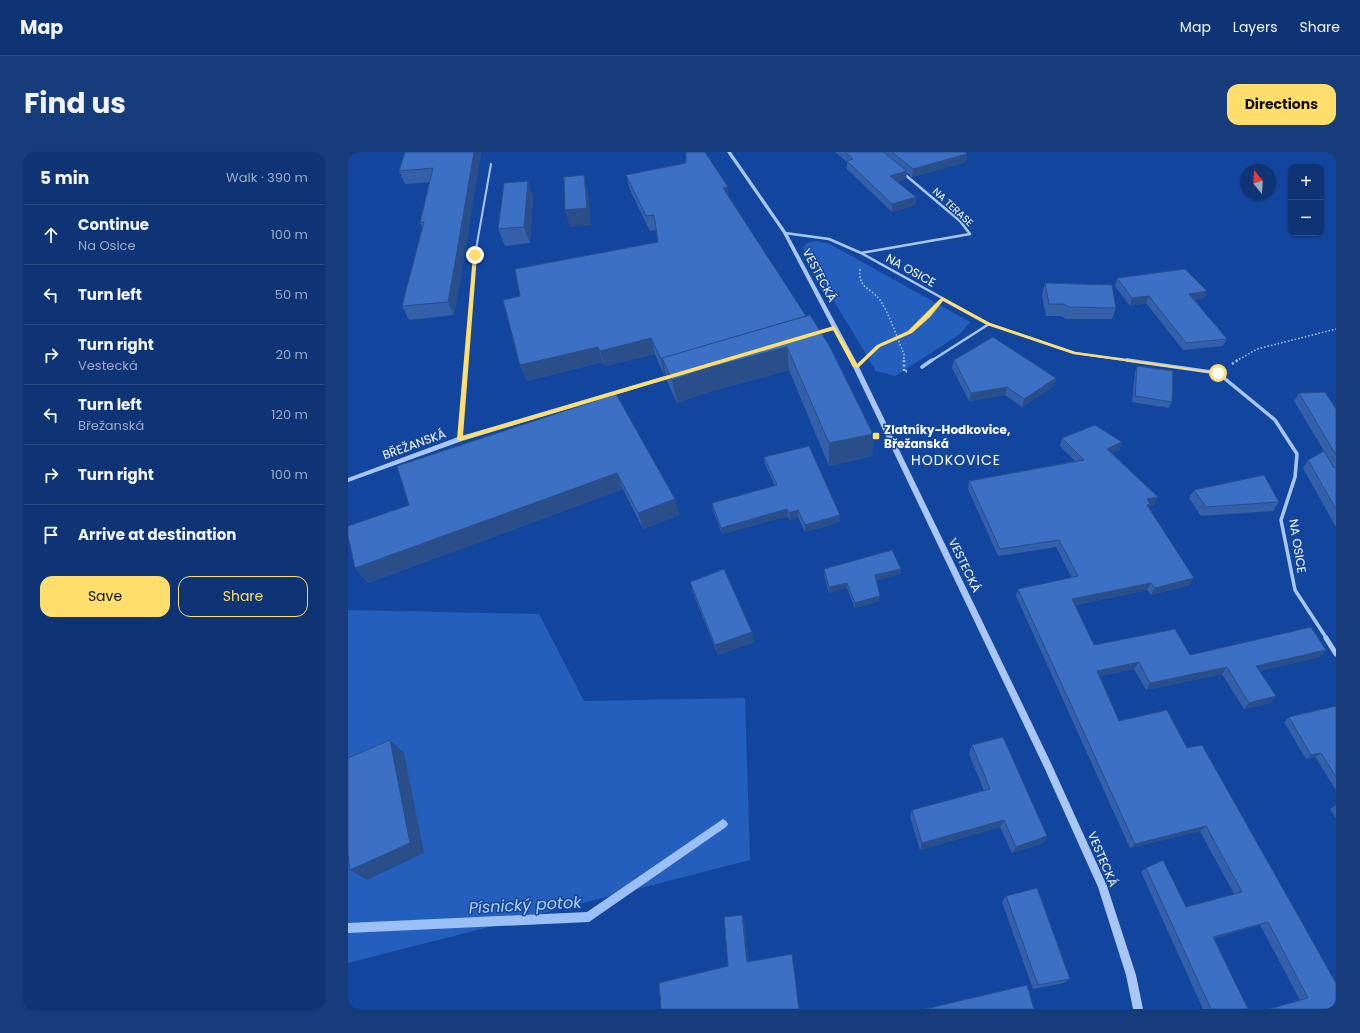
<!DOCTYPE html>
<html lang="en">
<head>
<meta charset="utf-8">
<style>
	:root { --surface:#0e3476; --page:#173c7b; --text:#f1f3f6; --muted:#9baac5; --line:#2e4f88; --accent:#ffde6c }
	body { margin:0; font-family:Poppins,sans-serif; background:var(--page); color:var(--text) }
	.controls { position:absolute; right:12px; top:12px; display:grid; overflow:hidden; border-radius:8px; box-shadow:0 1px 3px #0004 }
	.controls button { width:36px; height:36px; display:grid; place-items:center; padding:0; border:0; border-bottom:1px solid var(--line); background:var(--surface); color:var(--text); font:20px sans-serif }
	.compass { position:absolute; left:892px; top:12px; width:36px; height:36px; border-radius:50%; background:var(--surface); box-shadow:0 1px 3px #0004; rotate:342deg }
	.stop { position:absolute; width:12px; height:12px; margin:-9px; border:3px solid #ffde6c; border-radius:50%; background:#fff }
	.stop.end { background:#ffde6c; border-color:#fff; box-shadow:0 1px 4px #0008 }
	.list { margin:0; padding:0; list-style:none }
	h2 { display:flex; justify-content:space-between; align-items:center; height:52px; margin:0; padding:0 16px; font-size:17px }
	h2 small { font-size:13px; font-weight:400; color:var(--muted) }
	.list li { display:grid; grid-template-columns:26px 1fr auto; gap:12px; align-items:center; box-sizing:border-box; height:60px; padding:0 16px; border-top:1px solid var(--line) }
	.list b { display:block; font-size:15px; white-space:nowrap }
	.list p { margin:0; font-size:13px; white-space:nowrap; color:var(--muted) }
	.list em { font-size:13px; font-style:normal; color:var(--muted) }
	.actions { display:flex; gap:8px; padding:12px 16px }
	.actions a { flex:1; padding:9px 0; border:1px solid var(--accent); border-radius:12px; text-align:center; font-size:14px; color:var(--accent) }
	.actions .main { background:var(--accent); color:#111 }
	.icon { flex:none; width:22px; height:22px; fill:none; stroke:currentColor; stroke-width:2; stroke-linecap:round; stroke-linejoin:round }
	.map { position:relative; flex:none; width:988px; height:857px; overflow:hidden; border-radius:12px }
	header { display:flex; align-items:center; gap:24px; box-sizing:border-box; height:56px; padding:0 20px; background:var(--surface); border-bottom:1px solid var(--line) }
	header strong { font-size:19px }
	nav { display:flex; gap:22px; margin-inline-start:auto; font-size:14px }
	.intro { display:flex; align-items:center; justify-content:space-between; box-sizing:border-box; height:96px; padding:0 24px }
	h1 { margin:0; font-size:28px }
	.button { padding:10px 18px; border-radius:12px; background:var(--accent); color:#111; font-size:14px; font-weight:700 }
	main { display:flex; gap:24px; padding:0 24px }
	aside { flex:1; background:var(--surface); border-radius:12px; box-shadow:0 1px 3px #0004 }
	.map>svg:first-child { display:block }
	.green { fill:#245fbd }
	.lines { fill:none; stroke-linecap:round; stroke-linejoin:round }
	.stream { fill:#9bc0f8; fill-rule:evenodd }
	.path-far1 { stroke:#a9c6f5; stroke-width:1.5; stroke-dasharray:1.5 2; stroke-linecap:butt }
	.path { stroke:#a9c6f5; stroke-width:2.5; stroke-dasharray:2 2.5; stroke-linecap:butt }
	.service-far1 { stroke:#a9c6f5; stroke-width:2 }
	.service { stroke:#a9c6f5; stroke-width:2.5 }
	.minor-far2 { stroke:#a9c6f5; stroke-width:2.5 }
	.minor-far1 { stroke:#a9c6f5; stroke-width:3.5 }
	.minor { stroke:#a9c6f5; stroke-width:5 }
	.tertiary { fill:#a9c6f5; fill-rule:evenodd }
	.wall { fill:#3360a9 }
	.shaded-wall { fill:#294e8a }
	.building { fill:#3b70c5; stroke:#294e8a }
	.route { fill:#ffde6c }
	.poi-dot { fill:#ffde6c; stroke:#12469e; stroke-width:1.5 }
	.labels { text-anchor:middle; dominant-baseline:central; stroke-width:3; stroke-linejoin:round; paint-order:stroke }
	.far-street-label { font-size:10px; fill:#fff; stroke:#12469e }
	.street-label { font-size:12px; fill:#fff; stroke:#12469e }
	.poi-label { font-size:12px; font-weight:bold; fill:#fff; stroke:#12469e; text-anchor:start }
	.quarter-label { font-size:14px; letter-spacing:1px; fill:#fff; stroke:#12469e }
	.near-water-label { font-size:16px; font-style:italic; fill:#b5d1fb; stroke:#12469e }
</style>
</head>
<body>
<header>
<strong>Map</strong>
<nav><a>Map</a><a>Layers</a><a>Share</a></nav>
</header>
<div class="intro"><h1>Find us</h1><a class="button">Directions</a></div>
<main>
<aside>
<h2>5 min<small>Walk · 390 m</small></h2>
<ul class="list">
<li><svg class="icon" aria-label="ahead" viewBox="0 0 24 24"><path d="M12 20V5M6 11l6-6 6 6"/></svg><div><b>Continue</b><p>Na Osice</p></div><em>100 m</em></li>
<li><svg class="icon" aria-label="left" viewBox="0 0 24 24"><path d="M17 20v-9H6M10 6l-5 5 5 5"/></svg><div><b>Turn left</b></div><em>50 m</em></li>
<li><svg class="icon" aria-label="right" viewBox="0 0 24 24"><path d="M7 20v-9h11M14 6l5 5-5 5"/></svg><div><b>Turn right</b><p>Vestecká</p></div><em>20 m</em></li>
<li><svg class="icon" aria-label="left" viewBox="0 0 24 24"><path d="M17 20v-9H6M10 6l-5 5 5 5"/></svg><div><b>Turn left</b><p>Břežanská</p></div><em>120 m</em></li>
<li><svg class="icon" aria-label="right" viewBox="0 0 24 24"><path d="M7 20v-9h11M14 6l5 5-5 5"/></svg><div><b>Turn right</b></div><em>100 m</em></li>
<li><svg class="icon" aria-label="arrive" viewBox="0 0 24 24"><path d="M6 21V4h12l-3 4 3 4H6"/></svg><div><b>Arrive at destination</b></div></li>
</ul>
<div class="actions"><a class="main">Save</a><a>Share</a></div>
</aside>
<div class="map">
<svg width="988" height="857" viewBox="0 0 988 857">
	<rect width="100%" height="100%" fill="#12469e"/>
	<!-- green -->
	<g class="green">
		<path d="M 468,89 L 482,92 L 622,170 L 612,182 L 547,224 L 528,219 L 455,97 L 459,91 Z"/>
		<path d="M 0,458 L 191,462 L 236,549 L 397,546 L 402,708 L 0,811 Z"/>
	</g>
	<g class="lines">
		<!-- stream -->
		<path class="stream" d="M 375,667 L 378,669 L 380,672 L 378,675 L 241,770 L 0,781 L 0,771 L 239,760 Z"/>
		<!-- path-far1 -->
		<g class="path-far1">
			<path d="M 512,117 C 510,137 522,135 532,148 C 542,163 549,186 556,202 L 556,209"/>
			<path d="M 520,204 L 531,194 L 562,180 L 585,158"/>
			<path d="M 888,209 L 909,197 L 988,177"/>
		</g>
		<!-- path -->
		<g class="path">
			<path d="M 556,208 L 556,220 L 559,219"/>
			<path d="M 884,212 L 890,208"/>
		</g>
		<!-- service-far1 -->
		<path class="service-far1" d="M 118,209 L 127,103 L 143,12"/>
		<!-- service -->
		<path class="service" d="M 112,287 L 118,208"/>
		<!-- minor-far2 -->
		<g class="minor-far2">
			<path d="M 437,81 L 481,87 L 513,101 L 641,172 L 727,201 L 786,209"/>
			<path d="M 513,101 L 622,82 L 612,69 L 555,21"/>
			<path d="M 583,209 L 641,172"/>
		</g>
		<!-- minor-far1 -->
		<g class="minor-far1">
			<path d="M 779,208 L 870,221 L 927,268 L 949,302 L 947,325 L 933,368 L 947,438 L 979,487"/>
			<path d="M 574,215 L 584,208"/>
		</g>
		<!-- minor -->
		<path class="minor" d="M 978,486 L 988,502"/>
		<!-- tertiary -->
		<g class="tertiary">
			<path d="M 379,0 L 383,0 L 439,81 L 511,215 L 702,609 L 759,734 L 788,823 L 795,857 L 785,857 L 778,823 L 750,735 L 696,615 L 505,215 L 486,178 L 464,184 L 461,182 L 462,181 L 484,175 L 435,81 Z"/>
			<path d="M 327,221 L 330,223 L 329,224 L 114,289 L 0,330 L 0,326 L 110,285 Z"/>
		</g>
	</g>
	<!-- wall -->
	<g class="wall">
		<path d="M 133,0 L 114,118 L 106,163 L 61,168 L 54,154 L 74,76 L 72,71 L 82,30 L 57,32 L 51,19 Z"/>
		<path d="M 487,0 L 616,0 L 619,2 L 618,10 L 564,25 L 558,20 L 558,27 L 549,30 L 568,45 L 567,53 L 544,60 L 499,17 L 499,10 Z"/>
		<path d="M 278,23 L 381,45 L 525,282 L 524,304 L 481,314 L 441,218 L 361,240 L 329,251 L 319,229 L 318,222 L 316,223 L 307,202 L 257,214 L 255,210 L 179,229 L 172,213 L 172,144 L 310,90 L 309,78 L 302,79 L 282,38 Z"/>
		<path d="M 180,29 L 185,45 L 182,91 L 157,94 L 150,77 Z"/>
		<path d="M 769,126 L 859,139 L 856,146 L 846,148 L 879,187 L 875,194 L 835,198 L 798,151 L 782,154 L 767,134 Z"/>
		<path d="M 697,131 L 768,156 L 764,167 L 718,167 L 713,164 L 698,164 L 694,143 Z"/>
		<path d="M 606,208 L 708,226 L 706,234 L 674,255 L 657,243 L 621,249 L 604,216 Z"/>
		<path d="M 789,214 L 824,250 L 821,256 L 784,250 L 787,220 Z"/>
		<path d="M 951,241 L 988,257 L 988,375 L 955,316 L 960,308 L 982,309 L 946,249 Z"/>
		<path d="M 268,242 L 327,347 L 331,363 L 295,377 L 275,337 L 20,431 L 7,416 L 61,353 Z"/>
		<path d="M 714,286 L 774,290 L 771,298 L 764,301 L 810,345 L 806,353 L 801,354 L 800,356 L 842,433 L 803,443 L 799,438 L 727,453 L 746,493 L 842,503 L 978,498 L 972,505 L 911,519 L 928,544 L 922,551 L 896,557 L 874,522 L 798,538 L 786,517 L 751,524 L 771,569 L 839,596 L 988,857 L 952,848 L 912,773 L 865,787 L 900,857 L 855,857 L 793,720 L 798,716 L 838,755 L 886,742 L 852,679 L 782,696 L 668,444 L 670,437 L 724,426 L 708,395 L 650,404 L 620,337 L 621,329 L 727,309 L 712,294 Z"/>
		<path d="M 416,305 L 492,363 L 492,370 L 457,380 L 450,365 L 442,368 L 440,364 L 374,382 L 365,358 L 364,351 L 427,334 L 417,312 Z"/>
		<path d="M 846,338 L 931,350 L 925,359 L 853,364 L 841,346 Z"/>
		<path d="M 476,417 L 553,417 L 552,422 L 528,428 L 531,449 L 507,456 L 499,436 L 481,441 L 476,422 Z"/>
		<path d="M 342,430 L 406,490 L 370,503 L 345,441 Z"/>
		<path d="M 988,554 L 988,638 L 967,605 L 958,607 L 936,570 L 941,565 Z"/>
		<path d="M 624,593 L 699,684 L 695,691 L 664,701 L 652,675 L 572,698 L 562,665 L 564,658 L 636,639 L 621,602 Z"/>
		<path d="M 988,653 L 988,666 L 982,657 Z"/>
		<path d="M 658,744 L 722,827 L 716,831 L 685,837 L 654,750 Z"/>
	</g>
	<!-- shaded-wall -->
	<g class="shaded-wall">
		<path d="M 126,0 L 133,0 L 114,118 L 106,163 L 100,150 Z"/>
		<path d="M 619,2 L 618,10 L 564,25 L 565,17 Z"/>
		<path d="M 559,19 L 558,27 L 542,32 L 542,24 Z"/>
		<path d="M 236,23 L 240,40 L 243,73 L 222,75 L 217,58 Z"/>
		<path d="M 180,29 L 185,45 L 182,91 L 176,75 Z"/>
		<path d="M 380,35 L 381,50 L 375,36 Z"/>
		<path d="M 568,45 L 567,53 L 544,60 L 544,52 Z"/>
		<path d="M 859,139 L 856,146 L 838,150 L 841,142 Z"/>
		<path d="M 801,144 L 798,151 L 782,154 L 784,146 Z"/>
		<path d="M 303,186 L 307,202 L 257,214 L 252,199 Z"/>
		<path d="M 250,195 L 255,210 L 179,229 L 172,213 Z"/>
		<path d="M 439,195 L 441,218 L 361,240 L 329,251 L 324,228 L 357,217 Z"/>
		<path d="M 313,207 L 314,207 L 318,222 L 316,223 Z"/>
		<path d="M 708,226 L 706,234 L 674,255 L 676,247 Z"/>
		<path d="M 659,235 L 657,243 L 621,249 L 623,241 Z"/>
		<path d="M 525,282 L 524,304 L 481,314 L 481,291 Z"/>
		<path d="M 774,290 L 771,298 L 756,305 L 759,297 Z"/>
		<path d="M 269,321 L 275,337 L 20,431 L 7,416 Z"/>
		<path d="M 810,345 L 806,353 L 801,354 L 798,360 L 799,347 Z"/>
		<path d="M 327,347 L 331,363 L 295,377 L 290,361 Z"/>
		<path d="M 439,357 L 440,364 L 374,382 L 373,376 Z"/>
		<path d="M 450,358 L 450,365 L 442,368 L 441,361 Z"/>
		<path d="M 492,363 L 492,370 L 457,380 L 457,373 Z"/>
		<path d="M 553,417 L 552,422 L 527,429 L 527,423 Z"/>
		<path d="M 846,426 L 842,433 L 803,443 L 807,436 Z"/>
		<path d="M 499,431 L 499,436 L 481,441 L 481,435 Z"/>
		<path d="M 803,431 L 799,438 L 721,454 L 724,447 Z"/>
		<path d="M 532,444 L 531,449 L 507,456 L 507,451 Z"/>
		<path d="M 404,480 L 406,490 L 370,503 L 367,493 Z"/>
		<path d="M 978,498 L 972,505 L 902,521 L 908,514 Z"/>
		<path d="M 791,510 L 786,517 L 745,525 L 749,519 Z"/>
		<path d="M 879,515 L 874,522 L 798,538 L 802,531 Z"/>
		<path d="M 928,544 L 922,551 L 896,557 L 901,551 Z"/>
		<path d="M 42,588 L 56,601 L 76,701 L 19,728 L 2,718 Z"/>
		<path d="M 973,601 L 967,605 L 958,607 L 963,603 Z"/>
		<path d="M 656,668 L 652,675 L 572,698 L 574,691 Z"/>
		<path d="M 858,674 L 852,679 L 782,696 L 787,692 Z"/>
		<path d="M 699,684 L 695,691 L 664,701 L 668,695 Z"/>
		<path d="M 394,763 L 396,766 L 401,812 L 399,810 Z"/>
		<path d="M 920,770 L 912,773 L 858,789 L 865,785 Z"/>
	</g>
	<!-- building -->
	<g class="building">
		<path d="M 57,0 L 126,0 L 108,105 L 100,150 L 54,154 L 76,70 L 72,71 L 85,16 L 51,19 Z"/>
		<path d="M 338,0 L 357,0 L 380,35 L 375,36 L 458,164 L 313,207 L 303,186 L 252,199 L 250,195 L 172,213 L 155,148 L 172,144 L 167,117 L 310,90 L 306,63 L 298,64 L 278,23 L 338,11 Z"/>
		<path d="M 497,0 L 535,0 L 559,19 L 542,24 L 568,45 L 544,52 L 499,9 L 505,7 Z"/>
		<path d="M 544,0 L 616,0 L 619,2 L 565,17 Z"/>
		<path d="M 236,23 L 239,56 L 217,58 L 216,25 Z"/>
		<path d="M 180,29 L 176,75 L 150,77 L 156,31 Z"/>
		<path d="M 837,117 L 859,139 L 841,142 L 879,187 L 838,191 L 801,144 L 784,146 L 769,126 Z"/>
		<path d="M 697,131 L 764,133 L 768,156 L 721,155 L 716,152 L 701,152 Z"/>
		<path d="M 462,163 L 481,193 L 525,282 L 481,291 L 439,195 L 357,217 L 324,228 L 314,206 Z"/>
		<path d="M 645,185 L 708,226 L 676,247 L 659,235 L 623,241 L 606,208 Z"/>
		<path d="M 789,214 L 825,219 L 824,250 L 787,244 Z"/>
		<path d="M 977,240 L 988,257 L 988,303 L 951,241 Z"/>
		<path d="M 268,242 L 327,347 L 290,361 L 269,321 L 7,416 L 0,384 L 0,374 L 61,353 L 49,314 Z"/>
		<path d="M 747,273 L 774,290 L 759,297 L 810,345 L 799,347 L 802,352 L 799,353 L 846,426 L 807,436 L 803,431 L 724,447 L 746,493 L 827,477 L 842,503 L 963,475 L 978,498 L 908,514 L 928,544 L 901,551 L 879,515 L 802,531 L 791,510 L 749,519 L 771,569 L 819,558 L 839,596 L 854,593 L 988,831 L 988,857 L 921,857 L 960,846 L 920,770 L 865,785 L 900,857 L 863,857 L 798,716 L 815,708 L 838,755 L 894,740 L 858,674 L 787,692 L 670,437 L 730,424 L 711,388 L 652,397 L 621,329 L 736,308 L 714,286 Z"/>
		<path d="M 461,294 L 492,363 L 457,373 L 450,358 L 441,361 L 439,357 L 373,376 L 364,351 L 429,333 L 416,305 Z"/>
		<path d="M 976,299 L 986,316 L 988,315 L 988,357 L 960,308 Z"/>
		<path d="M 916,323 L 931,350 L 858,355 L 846,338 Z"/>
		<path d="M 544,398 L 553,417 L 527,423 L 532,444 L 507,451 L 499,431 L 481,435 L 476,417 Z"/>
		<path d="M 376,417 L 404,480 L 367,493 L 342,430 Z"/>
		<path d="M 988,554 L 988,625 L 973,601 L 963,603 L 941,565 Z"/>
		<path d="M 655,585 L 699,684 L 668,695 L 656,668 L 574,691 L 564,658 L 642,637 L 624,593 Z"/>
		<path d="M 42,588 L 62,691 L 2,718 L 0,703 L 0,606 Z"/>
		<path d="M 689,736 L 722,827 L 690,833 L 658,744 Z"/>
		<path d="M 394,763 L 399,810 L 444,802 L 451,857 L 313,857 L 311,831 L 380,814 L 376,765 Z"/>
		<path d="M 679,833 L 686,857 L 577,857 Z"/>
	</g>
	<!-- route -->
	<path class="route" d="M 127,102 L 129,103 L 115,284 L 486,174 L 509,212 L 529,193 L 560,179 L 594,145 L 642,171 L 727,200 L 873,221 L 870,222 L 725,202 L 639,173 L 595,149 L 582,165 L 564,181 L 532,195 L 510,216 L 505,215 L 485,178 L 112,289 L 109,287 L 125,103 Z"/>
	<!-- markers -->
	<rect class="poi-dot" x="524" y="280" width="8" height="8" rx="2"/>
	<g class="labels">
		<!-- far-street labels -->
		<g class="far-street-label">
			<text transform="translate(605 55) rotate(43)">NA TERASE</text>
		</g>
		<!-- street labels -->
		<g class="street-label">
			<text transform="translate(563 118) rotate(29)">NA OSICE</text>
			<text transform="translate(472 123) rotate(62)">VESTECKÁ</text>
			<text transform="translate(66 292) rotate(-20)">BŘEŽANSKÁ</text>
			<text transform="translate(950 394) rotate(81)">NA OSICE</text>
			<text transform="translate(617 413) rotate(64)">VESTECKÁ</text>
			<text transform="translate(755 707) rotate(67)">VESTECKÁ</text>
		</g>
		<!-- poi labels -->
		<g class="poi-label">
			<text x="536" y="277">Zlatníky-Hodkovice,<tspan x="536" dy="14">Břežanská</tspan></text>
		</g>
		<!-- quarter labels -->
		<g class="quarter-label">
			<text x="608" y="308">HODKOVICE</text>
		</g>
		<!-- near-water labels -->
		<g class="near-water-label">
			<text transform="translate(177 753) rotate(-3)">Písnický potok</text>
		</g>
	</g>
</svg>
<div class="controls">
<button>+</button>
<button>−</button>
</div>
<svg class="compass" viewBox="-18 -18 36 36"><path d="M0-13l5 13h-10z" fill="#e53935"/><path d="M0 13l5-13h-10z" fill="#9baac5"/></svg>
<div class="stop" style="left:870px;top:221px"></div>
<div class="stop end" style="left:127px;top:103px"></div>
</div>
</main>
</body>
</html>
